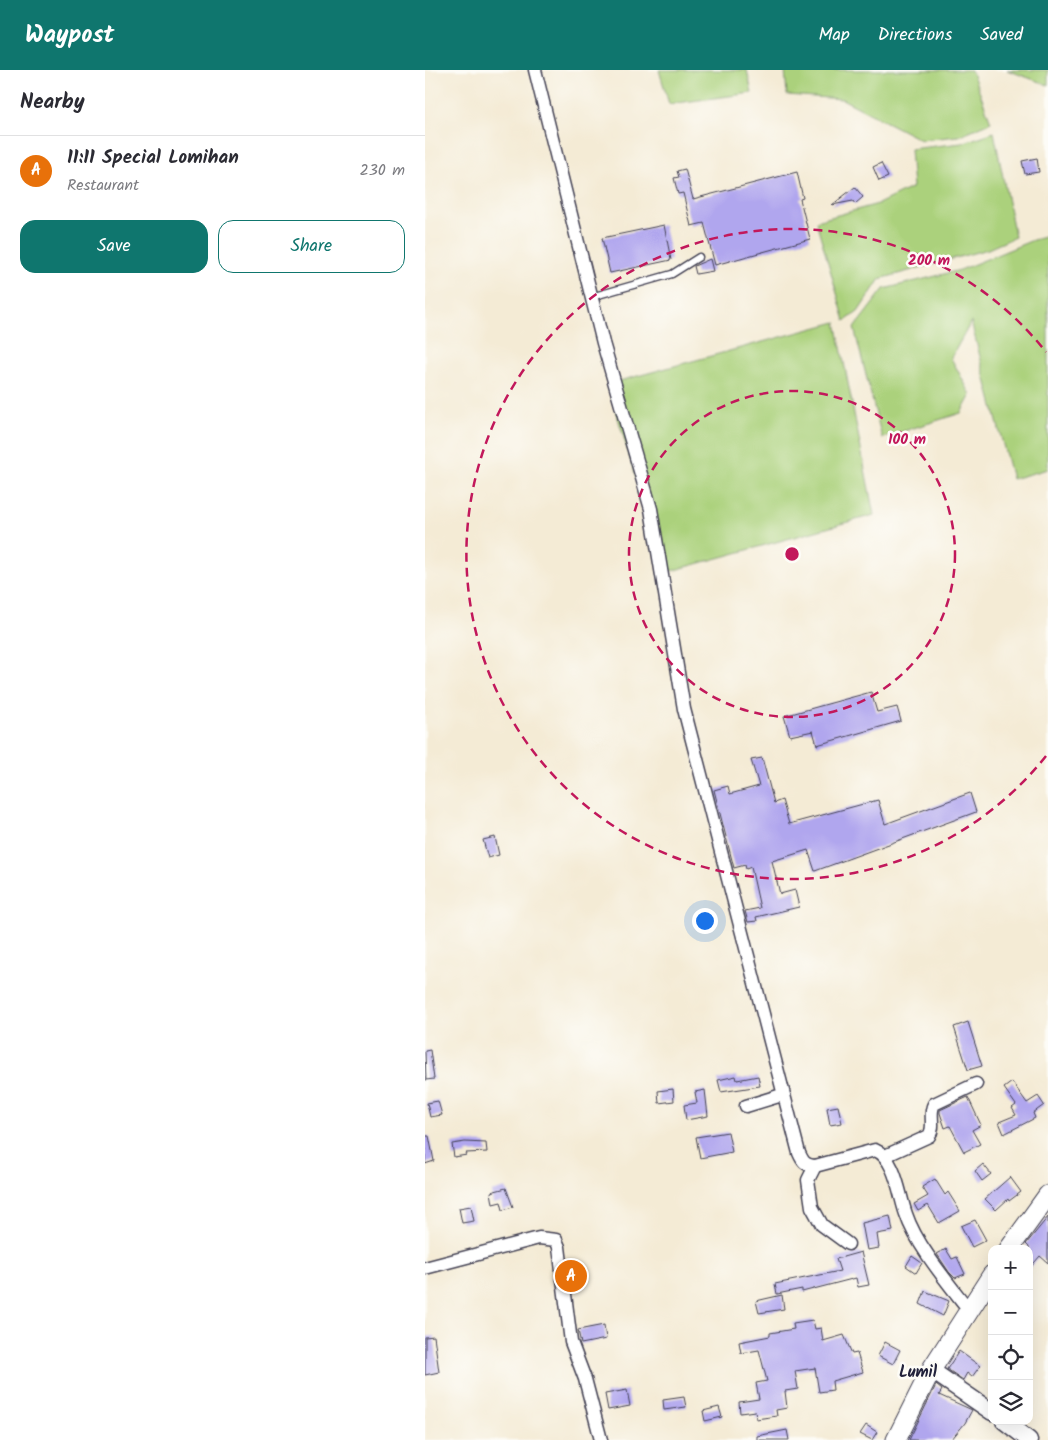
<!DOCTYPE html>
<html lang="en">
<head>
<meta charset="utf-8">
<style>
	:root { --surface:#fff; --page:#f2f2f3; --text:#2b2b33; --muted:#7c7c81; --line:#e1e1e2; --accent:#0f766e }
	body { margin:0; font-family:Kalam,sans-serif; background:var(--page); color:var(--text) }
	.controls { position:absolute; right:15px; bottom:15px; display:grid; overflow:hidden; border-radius:10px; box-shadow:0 5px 20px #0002 }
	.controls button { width:45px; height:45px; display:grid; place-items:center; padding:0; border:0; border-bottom:1px solid var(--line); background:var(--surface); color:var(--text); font:25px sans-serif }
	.you { position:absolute; left:279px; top:850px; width:18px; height:18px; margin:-12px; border:4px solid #fff; border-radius:50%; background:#1a73e8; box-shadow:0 0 0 8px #1a73e833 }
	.badge { display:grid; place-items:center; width:32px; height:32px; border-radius:50%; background:var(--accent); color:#fff; font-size:16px; font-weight:700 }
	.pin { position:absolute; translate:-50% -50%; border:2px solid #fff; box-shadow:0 1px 5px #0006 }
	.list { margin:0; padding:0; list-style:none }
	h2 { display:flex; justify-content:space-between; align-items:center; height:65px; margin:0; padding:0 20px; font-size:21px }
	h2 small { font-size:16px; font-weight:400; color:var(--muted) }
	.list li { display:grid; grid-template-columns:32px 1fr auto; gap:15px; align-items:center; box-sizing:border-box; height:70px; padding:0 20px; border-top:1px solid var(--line) }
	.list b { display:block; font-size:19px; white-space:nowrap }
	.list p { margin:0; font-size:16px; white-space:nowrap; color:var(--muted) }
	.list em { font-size:16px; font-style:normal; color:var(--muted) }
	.actions { display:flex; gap:10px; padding:15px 20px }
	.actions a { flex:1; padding:11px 0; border:1px solid var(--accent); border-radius:15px; text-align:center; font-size:18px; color:var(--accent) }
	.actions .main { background:var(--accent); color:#fff }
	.icon { flex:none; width:28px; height:28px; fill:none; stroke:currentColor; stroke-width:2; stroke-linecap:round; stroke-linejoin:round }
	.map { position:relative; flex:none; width:623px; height:1370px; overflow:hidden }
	header { display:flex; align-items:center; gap:30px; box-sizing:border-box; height:70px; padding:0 25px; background:var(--accent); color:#fff }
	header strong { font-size:24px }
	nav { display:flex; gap:28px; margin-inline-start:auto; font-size:18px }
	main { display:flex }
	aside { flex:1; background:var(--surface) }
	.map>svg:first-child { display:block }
	.green { fill:#abd17b; stroke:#667a5b }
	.building { fill:#b0a6ee }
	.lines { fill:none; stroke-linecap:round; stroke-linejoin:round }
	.service-casing { stroke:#424052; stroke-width:9 }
	.minor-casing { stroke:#424052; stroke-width:15 }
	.tertiary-casing { stroke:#424052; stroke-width:19 }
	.secondary-casing { stroke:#424052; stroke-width:21 }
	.service { stroke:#fff; stroke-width:6 }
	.minor { stroke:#fff; stroke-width:12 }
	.tertiary { stroke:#fff; stroke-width:16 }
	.secondary { stroke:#fff; stroke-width:19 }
	.ring { fill:none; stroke:#c2185b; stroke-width:2.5; stroke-dasharray:9 6 }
	.labels { text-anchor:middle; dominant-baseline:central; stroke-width:5; stroke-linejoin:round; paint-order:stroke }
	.quarter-label { font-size:16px; font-weight:bold; fill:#22223b; stroke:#fdfcf7 }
	.centre { fill:#c2185b; stroke:#fdfcf7; stroke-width:2.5 }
	.ring-label { font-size:15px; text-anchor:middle; font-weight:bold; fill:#c2185b; stroke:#fdfcf7; stroke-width:5; stroke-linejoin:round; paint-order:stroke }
</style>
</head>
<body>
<header>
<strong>Waypost</strong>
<nav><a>Map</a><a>Directions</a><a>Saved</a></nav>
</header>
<main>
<aside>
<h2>Nearby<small></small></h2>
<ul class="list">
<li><span class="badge" style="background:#e8710a">A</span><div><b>11:11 Special Lomihan</b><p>Restaurant</p></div><em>230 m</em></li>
</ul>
<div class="actions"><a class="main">Save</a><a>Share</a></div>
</aside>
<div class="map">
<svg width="623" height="1370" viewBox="0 0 623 1370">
	<rect width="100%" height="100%" fill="#fdfcf7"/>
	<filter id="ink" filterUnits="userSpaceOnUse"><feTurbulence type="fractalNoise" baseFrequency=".02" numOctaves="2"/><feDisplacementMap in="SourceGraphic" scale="10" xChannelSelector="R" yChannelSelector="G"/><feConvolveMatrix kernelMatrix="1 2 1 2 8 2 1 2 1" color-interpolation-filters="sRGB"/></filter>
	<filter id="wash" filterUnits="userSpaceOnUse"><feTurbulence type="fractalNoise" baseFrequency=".0096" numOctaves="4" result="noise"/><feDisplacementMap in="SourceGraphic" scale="20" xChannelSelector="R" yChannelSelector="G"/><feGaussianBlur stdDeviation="1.12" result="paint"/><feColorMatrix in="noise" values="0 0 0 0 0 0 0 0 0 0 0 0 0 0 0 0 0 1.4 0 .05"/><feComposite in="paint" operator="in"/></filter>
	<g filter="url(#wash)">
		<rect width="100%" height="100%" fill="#f4ebd5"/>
		<!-- green -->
		<g class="green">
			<path d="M 234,0 L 322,0 L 327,23 L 244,34 Z"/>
			<path d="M 360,0 L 546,0 L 566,52 L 533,66 L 496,70 L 417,29 L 362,25 Z"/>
			<path d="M 582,0 L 623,0 L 623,15 Z"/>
			<path d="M 569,62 L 590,167 L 563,179 L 455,209 L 433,242 L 420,251 L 391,151 L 453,134 L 488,117 L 485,79 L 537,73 Z"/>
			<path d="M 623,166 L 623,399 L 587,409 L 546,252 L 526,288 L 546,325 L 536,343 L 457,368 L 429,258 L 459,219 L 535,200 L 608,170 Z"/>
			<path d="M 411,252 L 449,445 L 239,503 L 183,314 Z"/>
		</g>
		<g id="blocks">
			<!-- building -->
			<g class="building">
				<path d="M 612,88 L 614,102 L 600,104 L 597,91 Z"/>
				<path d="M 456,93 L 463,107 L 454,111 L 448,97 Z"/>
				<path d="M 260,99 L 268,129 L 372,102 L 378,128 L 375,129 L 385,169 L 290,195 L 279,153 L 266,156 L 258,123 L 253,124 L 249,108 L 254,107 L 252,101 Z"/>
				<path d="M 430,117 L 438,127 L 430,134 L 428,131 L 407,135 Z"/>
				<path d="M 239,155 L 246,190 L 185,203 L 177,168 Z"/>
				<path d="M 285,189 L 288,201 L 271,204 L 269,196 Z"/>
				<path d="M 446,622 L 452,642 L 472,637 L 476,651 L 392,675 L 388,661 L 365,666 L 359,646 Z"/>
				<path d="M 337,688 L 349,733 L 357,730 L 364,754 L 453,730 L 460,754 L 545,723 L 551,742 L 390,801 L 383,780 L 347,791 L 355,824 L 370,820 L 374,837 L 331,847 L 332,851 L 323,852 L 320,841 L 335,838 L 326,797 L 321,799 L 320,795 L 309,798 L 289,720 L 303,716 L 305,724 L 334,716 L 326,690 Z"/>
				<path d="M 70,767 L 74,785 L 63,788 L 58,770 Z"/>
				<path d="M 543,952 L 557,996 L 543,1000 L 529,957 Z"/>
				<path d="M 5,980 L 9,1009 L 1,1010 L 0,981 Z"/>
				<path d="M 311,1006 L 312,1010 L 333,1006 L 335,1016 L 296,1022 L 293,1010 Z"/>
				<path d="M 587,1012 L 602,1033 L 613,1026 L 619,1035 L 608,1043 L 610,1048 L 579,1064 L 574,1052 L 591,1045 L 587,1038 L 591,1035 L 579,1018 Z"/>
				<path d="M 248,1019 L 249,1031 L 234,1033 L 233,1021 Z"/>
				<path d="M 280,1020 L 283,1046 L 261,1050 L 259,1035 L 272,1033 L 270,1022 Z"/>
				<path d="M 543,1027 L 556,1055 L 547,1060 L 555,1074 L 539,1082 L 525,1056 L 520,1058 L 515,1043 L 515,1040 Z"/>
				<path d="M 13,1031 L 17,1045 L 5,1047 L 2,1033 Z"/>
				<path d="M 413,1036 L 417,1053 L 405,1055 L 402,1038 Z"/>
				<path d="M 303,1062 L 307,1082 L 275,1088 L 271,1067 Z"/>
				<path d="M 0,1066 L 4,1066 L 9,1091 L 0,1094 Z"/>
				<path d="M 40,1072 L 61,1073 L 62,1082 L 41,1083 L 42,1085 L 29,1087 L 27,1074 Z"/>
				<path d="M 558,1094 L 566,1104 L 557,1111 L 550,1101 Z"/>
				<path d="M 585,1107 L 596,1122 L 584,1131 L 583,1129 L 571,1140 L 560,1129 Z"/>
				<path d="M 510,1109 L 520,1125 L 523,1122 L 535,1141 L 514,1153 L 503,1135 L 493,1141 L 489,1134 L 503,1126 L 497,1117 Z"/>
				<path d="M 81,1118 L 88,1137 L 78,1140 L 76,1132 L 68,1134 L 66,1122 Z"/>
				<path d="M 46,1136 L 49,1151 L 37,1153 L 34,1138 Z"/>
				<path d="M 465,1146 L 468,1161 L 452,1164 L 454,1178 L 442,1180 L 437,1153 Z"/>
				<path d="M 623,1147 L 623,1193 L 615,1186 L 604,1199 L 604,1177 L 601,1174 Z"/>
				<path d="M 550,1150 L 561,1170 L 547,1177 L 536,1156 Z"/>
				<path d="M 521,1179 L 527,1189 L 532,1187 L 540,1204 L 530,1208 L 524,1202 L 512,1184 Z"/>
				<path d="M 436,1182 L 444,1215 L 433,1217 L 431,1208 L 377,1222 L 377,1219 L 352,1224 L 350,1214 L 415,1201 L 411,1189 Z"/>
				<path d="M 487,1186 L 497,1193 L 491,1203 L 481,1196 Z"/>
				<path d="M 500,1221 L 524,1231 L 518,1246 L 495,1234 Z"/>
				<path d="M 357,1225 L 359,1239 L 334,1243 L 331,1231 Z"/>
				<path d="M 388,1250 L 390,1259 L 396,1258 L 398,1271 L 419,1265 L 427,1284 L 432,1283 L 438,1302 L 407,1311 L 408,1320 L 394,1322 L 390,1298 L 370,1301 L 373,1319 L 360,1321 L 362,1338 L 351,1340 L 352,1346 L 331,1349 L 330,1341 L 315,1343 L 314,1332 L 334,1329 L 331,1313 L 342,1311 L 334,1280 L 316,1283 L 314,1272 L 345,1266 L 345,1263 L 369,1259 L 368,1253 Z"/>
				<path d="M 179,1255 L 181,1269 L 156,1274 L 153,1260 Z"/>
				<path d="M 9,1266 L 14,1302 L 0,1305 L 0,1267 Z"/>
				<path d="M 460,1272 L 475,1280 L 468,1294 L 453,1286 Z"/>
				<path d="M 534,1281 L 555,1296 L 547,1307 L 542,1303 L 538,1310 L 522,1299 Z"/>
				<path d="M 511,1315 L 517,1320 L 514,1325 L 547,1340 L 540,1353 L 526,1370 L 484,1370 Z"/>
				<path d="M 202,1320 L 205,1336 L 183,1340 L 180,1324 Z"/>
				<path d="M 259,1327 L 261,1337 L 239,1340 L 238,1330 Z"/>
				<path d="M 294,1337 L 297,1347 L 280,1351 L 278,1341 Z"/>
				<path d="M 441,1355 L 452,1362 L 447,1370 L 435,1364 Z"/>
				<path d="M 362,1360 L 364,1370 L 332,1370 L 332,1366 Z"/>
			</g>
		</g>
	</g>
	<g filter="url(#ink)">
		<use href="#blocks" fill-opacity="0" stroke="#424052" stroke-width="1"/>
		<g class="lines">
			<!-- service casing -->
			<g class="service-casing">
				<path id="service" d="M 166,227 L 247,204 L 274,187"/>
			</g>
			<!-- minor casing -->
			<g class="minor-casing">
				<g id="minor">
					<path d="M 110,0 L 178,273 L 226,439 L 259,639 L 374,1083 C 378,1092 380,1095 390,1096 L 450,1080 C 471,1088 474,1125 481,1144 C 491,1175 524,1214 544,1240"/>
					<path d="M 321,1036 L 357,1025"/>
					<path d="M 460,1086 L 504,1066 C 511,1056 503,1044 509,1034 L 551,1014"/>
					<path d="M 390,1096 L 383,1110 L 387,1137 L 397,1155 L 423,1174"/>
					<path d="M 0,1198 L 114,1168 L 131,1170 L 134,1177 L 146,1272 L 160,1309 L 176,1370"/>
				</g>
			</g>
			<!-- tertiary casing -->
			<g class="tertiary-casing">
				<g id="tertiary">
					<path d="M 506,1300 L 567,1342"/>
					<path d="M 579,1351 L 604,1370"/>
				</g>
			</g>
			<!-- secondary casing -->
			<g class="secondary-casing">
				<g id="secondary">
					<path d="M 584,1179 L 623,1125"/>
					<path d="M 471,1370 L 506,1300 L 567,1205"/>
				</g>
			</g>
			<!-- service -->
			<use href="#service" class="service"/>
			<!-- minor -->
			<use href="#minor" class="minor"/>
			<!-- tertiary -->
			<use href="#tertiary" class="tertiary"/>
			<!-- secondary -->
			<use href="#secondary" class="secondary"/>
		</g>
	</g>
	<!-- distance rings -->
	<g class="ring">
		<circle cx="367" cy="484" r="163"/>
		<path d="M621 686A325 325 0 1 1 621 282"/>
	</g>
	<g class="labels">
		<!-- quarter labels -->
		<g class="quarter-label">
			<text x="493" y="1302">Lumil</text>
		</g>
	</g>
	<circle cx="367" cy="484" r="8" class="centre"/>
	<g class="ring-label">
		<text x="504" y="195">200 m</text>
		<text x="482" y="374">100 m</text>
	</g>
</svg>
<div class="controls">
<button>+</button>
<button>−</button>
<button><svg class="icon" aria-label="locate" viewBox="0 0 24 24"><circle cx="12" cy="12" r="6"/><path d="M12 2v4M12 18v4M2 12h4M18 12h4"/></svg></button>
<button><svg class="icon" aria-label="layers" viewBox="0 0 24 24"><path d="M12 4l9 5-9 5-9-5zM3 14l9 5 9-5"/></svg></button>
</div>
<div class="you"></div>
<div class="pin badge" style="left:146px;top:1206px;background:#e8710a">A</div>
</div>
</main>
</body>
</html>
